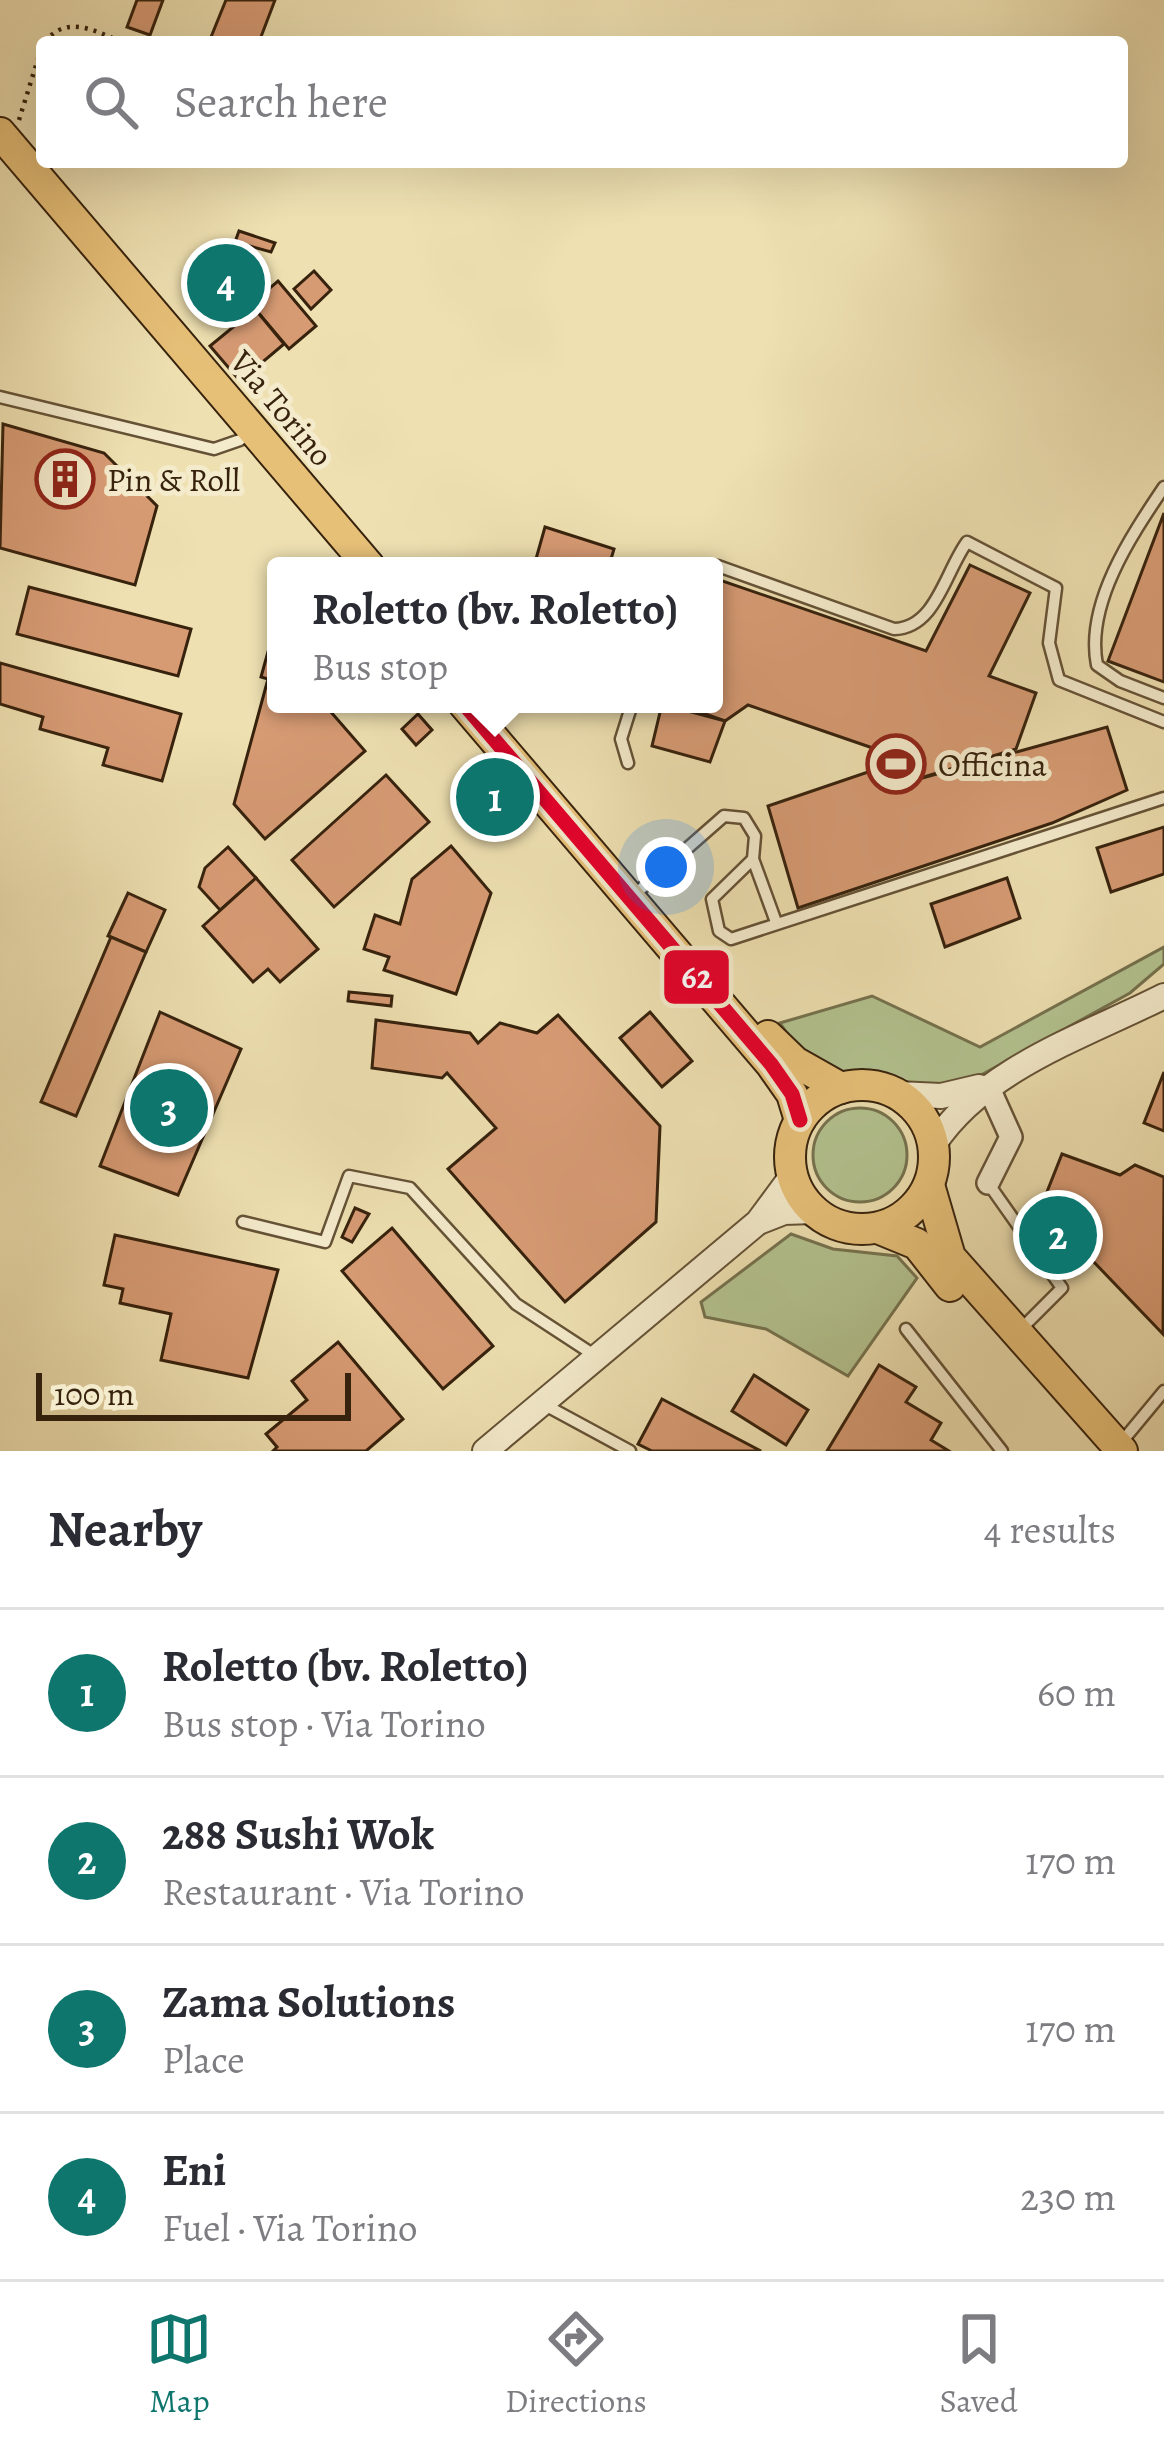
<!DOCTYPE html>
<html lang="en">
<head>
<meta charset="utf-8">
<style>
	:root { --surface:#fff; --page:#f2f2f3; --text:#2b2b33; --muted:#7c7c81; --line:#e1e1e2; --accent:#0f766e }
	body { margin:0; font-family:Alegreya,serif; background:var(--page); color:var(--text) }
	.scale { position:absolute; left:36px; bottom:30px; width:315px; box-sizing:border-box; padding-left:12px; border:6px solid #37220d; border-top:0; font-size:33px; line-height:42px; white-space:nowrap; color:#37220d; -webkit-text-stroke:9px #f4ebcc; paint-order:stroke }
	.you { position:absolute; left:666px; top:867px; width:42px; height:42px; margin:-30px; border:9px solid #fff; border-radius:50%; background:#1a73e8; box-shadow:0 0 0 18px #1a73e833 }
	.badge { display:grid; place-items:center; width:78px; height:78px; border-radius:50%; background:var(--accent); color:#fff; font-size:39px; font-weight:700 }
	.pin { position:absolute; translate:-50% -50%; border:6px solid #fff; box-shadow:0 3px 12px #0006 }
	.popup { position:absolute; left:267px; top:557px; width:456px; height:156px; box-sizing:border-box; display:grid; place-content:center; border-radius:12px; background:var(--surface); filter:drop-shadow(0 3px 9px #0005); font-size:39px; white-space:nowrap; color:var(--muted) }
	.popup b { font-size:45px; color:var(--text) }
	.popup::after { content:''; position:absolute; left:50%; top:100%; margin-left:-24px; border:24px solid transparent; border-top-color:var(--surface) }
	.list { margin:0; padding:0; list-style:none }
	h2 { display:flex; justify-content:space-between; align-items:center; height:156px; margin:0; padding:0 48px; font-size:51px }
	h2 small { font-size:39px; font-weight:400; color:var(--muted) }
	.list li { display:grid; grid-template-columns:78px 1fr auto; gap:36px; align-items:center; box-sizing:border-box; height:168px; padding:0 48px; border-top:3px solid var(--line) }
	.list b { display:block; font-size:45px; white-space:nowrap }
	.list p { margin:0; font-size:39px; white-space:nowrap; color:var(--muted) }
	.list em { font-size:39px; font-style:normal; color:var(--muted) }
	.icon { flex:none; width:66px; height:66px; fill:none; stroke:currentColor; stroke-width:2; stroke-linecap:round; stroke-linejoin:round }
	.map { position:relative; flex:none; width:1164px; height:1451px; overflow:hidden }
	.search { position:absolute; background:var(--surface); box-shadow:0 12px 48px #0002; left:36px; right:36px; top:36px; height:132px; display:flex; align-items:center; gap:30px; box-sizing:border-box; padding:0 42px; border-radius:12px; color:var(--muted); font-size:45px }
	.sheet { height:828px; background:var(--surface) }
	nav { display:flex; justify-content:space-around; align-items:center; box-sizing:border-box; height:168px; border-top:3px solid var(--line); background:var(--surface); font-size:33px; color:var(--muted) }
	nav a { display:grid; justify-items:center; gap:6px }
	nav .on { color:var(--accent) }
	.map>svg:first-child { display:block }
	.green { fill:#b3c390; stroke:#75724e; stroke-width:3 }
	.building { fill:#d79b74; stroke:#37220d; stroke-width:3 }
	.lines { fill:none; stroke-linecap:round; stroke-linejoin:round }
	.service-casing { stroke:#655236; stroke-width:15 }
	.minor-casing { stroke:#655236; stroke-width:26 }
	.tertiary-casing { stroke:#655236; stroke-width:28 }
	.primary-casing { stroke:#37220d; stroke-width:34 }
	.path { stroke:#37220d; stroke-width:4.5; stroke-dasharray:3 6; stroke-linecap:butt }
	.service { stroke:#f4ebcc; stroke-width:10 }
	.minor { stroke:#f4ebcc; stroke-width:21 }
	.tertiary { stroke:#f4ebcc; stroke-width:24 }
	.primary { stroke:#e7c078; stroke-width:30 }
	.bus-1-casing { stroke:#f4ebcc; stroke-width:24 }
	.bus-1 { stroke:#e4002b; stroke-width:15 }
	.labels { text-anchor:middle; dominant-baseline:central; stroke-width:10; stroke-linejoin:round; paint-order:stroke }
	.street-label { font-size:33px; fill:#37220d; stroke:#f4ebcc }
	.poi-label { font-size:33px; fill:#37220d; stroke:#f4ebcc; text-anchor:start }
	.line-badge { stroke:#f4ebcc; stroke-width:4.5 }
	.badge-label { font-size:33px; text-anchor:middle; font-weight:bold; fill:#fff }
</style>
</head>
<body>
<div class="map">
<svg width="1164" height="1451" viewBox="0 0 1164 1451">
	<rect width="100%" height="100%" fill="#eee0b1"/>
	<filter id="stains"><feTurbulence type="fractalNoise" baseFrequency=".00167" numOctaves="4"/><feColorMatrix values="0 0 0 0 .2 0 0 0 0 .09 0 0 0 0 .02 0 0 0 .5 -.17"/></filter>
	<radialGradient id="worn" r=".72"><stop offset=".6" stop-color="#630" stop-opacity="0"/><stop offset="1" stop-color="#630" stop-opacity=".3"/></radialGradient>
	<!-- green -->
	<g class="green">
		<path d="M 1164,947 L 1164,964 L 1130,993 L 961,1086 C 898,1093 815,1080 780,1023 L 872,996 L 980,1047 Z"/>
		<circle cx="860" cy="1155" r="47"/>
		<path d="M 791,1234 L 833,1249 L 897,1256 L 917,1278 L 848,1376 L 766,1329 L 705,1317 L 701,1302 Z"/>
	</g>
	<!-- building -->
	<g class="building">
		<path d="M 137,0 L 163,0 L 150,35 L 127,27 Z"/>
		<path d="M 226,0 L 275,0 L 259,42 L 209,42 Z"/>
		<path d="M 239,231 L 275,243 L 271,252 L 235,242 Z"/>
		<path d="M 314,271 L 331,290 L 311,309 L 294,289 Z"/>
		<path d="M 278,281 L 316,326 L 289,349 L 251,304 Z"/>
		<path d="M 255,309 L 284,344 L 240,381 L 210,346 Z"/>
		<path d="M 3,424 L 104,453 L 157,506 L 135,585 L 0,548 Z"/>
		<path d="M 1164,513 L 1164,682 L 1108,661 Z"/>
		<path d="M 545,527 L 614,549 L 609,566 L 534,566 Z"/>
		<path d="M 970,565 L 1030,593 L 989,676 L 1036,693 L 1016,749 L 904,783 L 886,770 L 893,755 L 748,705 L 725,721 L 677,704 L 714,704 L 714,578 L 926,651 Z"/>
		<path d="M 29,587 L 191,629 L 178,676 L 17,634 Z"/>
		<path d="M 274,647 L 276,704 L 324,704 L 365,751 L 265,839 L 234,804 L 268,679 L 261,677 L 269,648 Z"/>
		<path d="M 0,663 L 181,714 L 162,781 L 103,765 L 108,748 L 40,729 L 43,717 L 0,704 Z"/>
		<path d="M 662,704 L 725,721 L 710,762 L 652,746 Z"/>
		<path d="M 418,714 L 432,730 L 416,745 L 402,729 Z"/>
		<path d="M 1107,727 L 1127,790 L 1052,823 L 798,908 L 768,806 L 868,772 L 886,770 L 904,783 Z"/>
		<path d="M 386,775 L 429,822 L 334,907 L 292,860 Z"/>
		<path d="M 1164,827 L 1164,874 L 1111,892 L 1097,848 Z"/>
		<path d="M 451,846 L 491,893 L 456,994 L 384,970 L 389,957 L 364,949 L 375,915 L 400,924 L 412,879 Z"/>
		<path d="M 228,847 L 256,878 L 220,910 L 199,887 L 205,868 Z"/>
		<path d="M 256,878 L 318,949 L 280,982 L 268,969 L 253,982 L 203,926 Z"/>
		<path d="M 1007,878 L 1020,918 L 945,947 L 931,904 Z"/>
		<path d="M 128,893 L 165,910 L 146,952 L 108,936 Z"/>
		<path d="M 111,937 L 146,952 L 76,1116 L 41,1102 Z"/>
		<path d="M 349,992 L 392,996 L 391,1006 L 348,1001 Z"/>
		<path d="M 160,1012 L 241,1049 L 178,1195 L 100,1166 Z"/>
		<path d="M 650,1012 L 692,1061 L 662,1087 L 620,1038 Z"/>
		<path d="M 558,1015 L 660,1126 L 656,1222 L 565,1302 L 448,1169 L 496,1128 L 447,1073 L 442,1078 L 372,1068 L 376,1020 L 470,1033 L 478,1043 L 500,1023 L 537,1033 Z"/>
		<path d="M 1164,1072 L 1164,1131 L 1144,1123 Z"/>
		<path d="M 1062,1154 L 1120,1175 L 1135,1165 L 1164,1177 L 1163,1334 L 1041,1207 Z"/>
		<path d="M 355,1208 L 369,1214 L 352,1242 L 342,1237 Z"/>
		<path d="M 392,1228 L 493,1346 L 443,1389 L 342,1271 Z"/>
		<path d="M 115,1235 L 278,1270 L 248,1378 L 161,1360 L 171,1314 L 120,1303 L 123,1289 L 104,1285 Z"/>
		<path d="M 338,1342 L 403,1419 L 366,1451 L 273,1451 L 277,1447 L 266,1434 L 307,1400 L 292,1381 Z"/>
		<path d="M 879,1365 L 916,1387 L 906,1402 L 941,1423 L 931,1440 L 949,1451 L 827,1451 Z"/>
		<path d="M 754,1375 L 808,1410 L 786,1445 L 732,1411 Z"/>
		<path d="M 662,1399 L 761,1451 L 652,1451 L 638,1444 Z"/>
	</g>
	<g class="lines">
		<!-- service casing -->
		<g class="service-casing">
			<g id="service">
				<path d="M 0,397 L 214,449 L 240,440"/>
				<path d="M 1164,487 C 1131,536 1085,604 1097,665 L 1120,681 L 1164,698"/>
				<path d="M 684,566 L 718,566 L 894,629 C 936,628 945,572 967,542 L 1056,588 L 1049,643 L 1059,680 L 1164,722"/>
				<path d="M 628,763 L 621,739 L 632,704"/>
				<path d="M 753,859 L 712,899 L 719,931 L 731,939 L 1164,798"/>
				<path d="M 642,888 L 724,816 L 744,818 L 755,836 L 753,859 L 776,922"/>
				<path d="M 988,1183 L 1062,1288 L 1018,1332"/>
				<path d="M 243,1222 L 325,1242 L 349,1176 L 410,1188 L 516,1304 L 594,1355"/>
				<path d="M 906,1329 L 1002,1451"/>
				<path d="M 545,1405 L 630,1451"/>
				<path d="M 1120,1444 L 1164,1391"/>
			</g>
		</g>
		<!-- minor casing -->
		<g class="minor-casing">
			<path id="minor" d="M 988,1183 L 1011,1137 L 988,1086"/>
		</g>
		<!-- tertiary casing -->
		<g class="tertiary-casing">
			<g id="tertiary">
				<path d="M 898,1094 L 941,1096 L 979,1087"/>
				<path d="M 934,1144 C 984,1068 1085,1036 1164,996"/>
				<path d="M 761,1221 L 784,1212 L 814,1211"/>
				<path d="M 485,1451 L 758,1222 L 792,1176"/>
			</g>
		</g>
		<!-- primary casing -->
		<g class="primary-casing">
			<g id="primary">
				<path d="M 0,133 L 369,566"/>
				<path d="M 464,704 L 771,1064 L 792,1094 L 800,1120"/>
				<path d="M 768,1036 L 795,1062 L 841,1088"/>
				<circle cx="862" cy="1157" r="72"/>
				<path d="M 929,1185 L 950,1257 L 1122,1451"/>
				<path d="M 878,1228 L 917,1244 L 950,1286"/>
			</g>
		</g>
		<!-- path -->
		<g class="path">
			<path d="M 45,42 C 66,14 95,31 122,42"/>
			<path d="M 19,120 L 42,46"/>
		</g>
		<!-- service -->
		<use href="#service" class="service"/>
		<!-- minor -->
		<use href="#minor" class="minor"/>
		<!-- tertiary -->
		<use href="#tertiary" class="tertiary"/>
		<!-- primary -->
		<use href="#primary" class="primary"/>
		<!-- bus-1 casing -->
		<g class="bus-1-casing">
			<path id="bus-1" d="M 464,704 L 771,1064 L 792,1094 L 800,1120"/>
		</g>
		<!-- bus-1 -->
		<use href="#bus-1" class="bus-1"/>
	</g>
	<!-- icons -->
	<defs>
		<g id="building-ring" transform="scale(3)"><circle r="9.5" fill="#f4ebcc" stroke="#8f2418" stroke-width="1.5"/><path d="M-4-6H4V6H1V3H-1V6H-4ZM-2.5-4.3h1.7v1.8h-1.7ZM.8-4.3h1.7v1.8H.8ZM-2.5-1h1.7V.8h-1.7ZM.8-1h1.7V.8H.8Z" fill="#8f2418"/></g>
		<g id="stadium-ring" transform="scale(3)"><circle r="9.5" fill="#f4ebcc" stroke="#8f2418" stroke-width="1.5"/><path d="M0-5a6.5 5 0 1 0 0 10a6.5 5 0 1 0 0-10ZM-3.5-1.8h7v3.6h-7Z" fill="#8f2418"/></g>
	</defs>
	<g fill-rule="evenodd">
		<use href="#building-ring" x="65" y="479"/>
		<use href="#stadium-ring" x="896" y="764"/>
	</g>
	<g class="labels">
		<!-- street labels -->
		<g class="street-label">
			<text transform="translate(282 408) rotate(50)">Via Torino</text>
		</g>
		<!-- poi labels -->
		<g class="poi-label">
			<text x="107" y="479">Pin &amp; Roll</text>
			<text x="938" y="764">Officina</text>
		</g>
	</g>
	<rect class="line-badge" x="662" y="948" width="69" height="58" rx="12" fill="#e4002b"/>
	<g class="badge-label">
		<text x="697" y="988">62</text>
	</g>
	<rect width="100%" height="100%" filter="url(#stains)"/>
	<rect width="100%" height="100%" fill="url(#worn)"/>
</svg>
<div class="scale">100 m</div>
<div class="you"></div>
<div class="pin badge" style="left:495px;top:797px">1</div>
<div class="popup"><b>Roletto (bv. Roletto)</b>Bus stop</div>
<div class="pin badge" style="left:1058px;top:1235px">2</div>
<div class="pin badge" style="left:169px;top:1108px">3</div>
<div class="pin badge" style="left:226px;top:283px">4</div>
<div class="search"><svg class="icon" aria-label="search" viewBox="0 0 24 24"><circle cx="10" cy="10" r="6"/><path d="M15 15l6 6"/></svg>Search here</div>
</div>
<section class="sheet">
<h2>Nearby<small>4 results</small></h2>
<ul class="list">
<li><span class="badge">1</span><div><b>Roletto (bv. Roletto)</b><p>Bus stop · Via Torino</p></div><em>60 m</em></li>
<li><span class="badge">2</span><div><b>288 Sushi Wok</b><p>Restaurant · Via Torino</p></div><em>170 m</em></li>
<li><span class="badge">3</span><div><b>Zama Solutions</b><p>Place</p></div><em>170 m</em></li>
<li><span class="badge">4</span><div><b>Eni</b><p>Fuel · Via Torino</p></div><em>230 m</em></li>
</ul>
</section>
<nav>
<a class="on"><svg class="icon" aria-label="map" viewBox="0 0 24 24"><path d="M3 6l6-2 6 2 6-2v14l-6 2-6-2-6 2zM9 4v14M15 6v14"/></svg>Map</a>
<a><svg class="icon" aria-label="directions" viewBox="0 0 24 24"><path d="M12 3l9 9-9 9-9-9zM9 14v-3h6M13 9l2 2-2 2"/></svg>Directions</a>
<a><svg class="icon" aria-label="saved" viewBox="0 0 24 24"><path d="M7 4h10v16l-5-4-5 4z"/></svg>Saved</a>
</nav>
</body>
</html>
